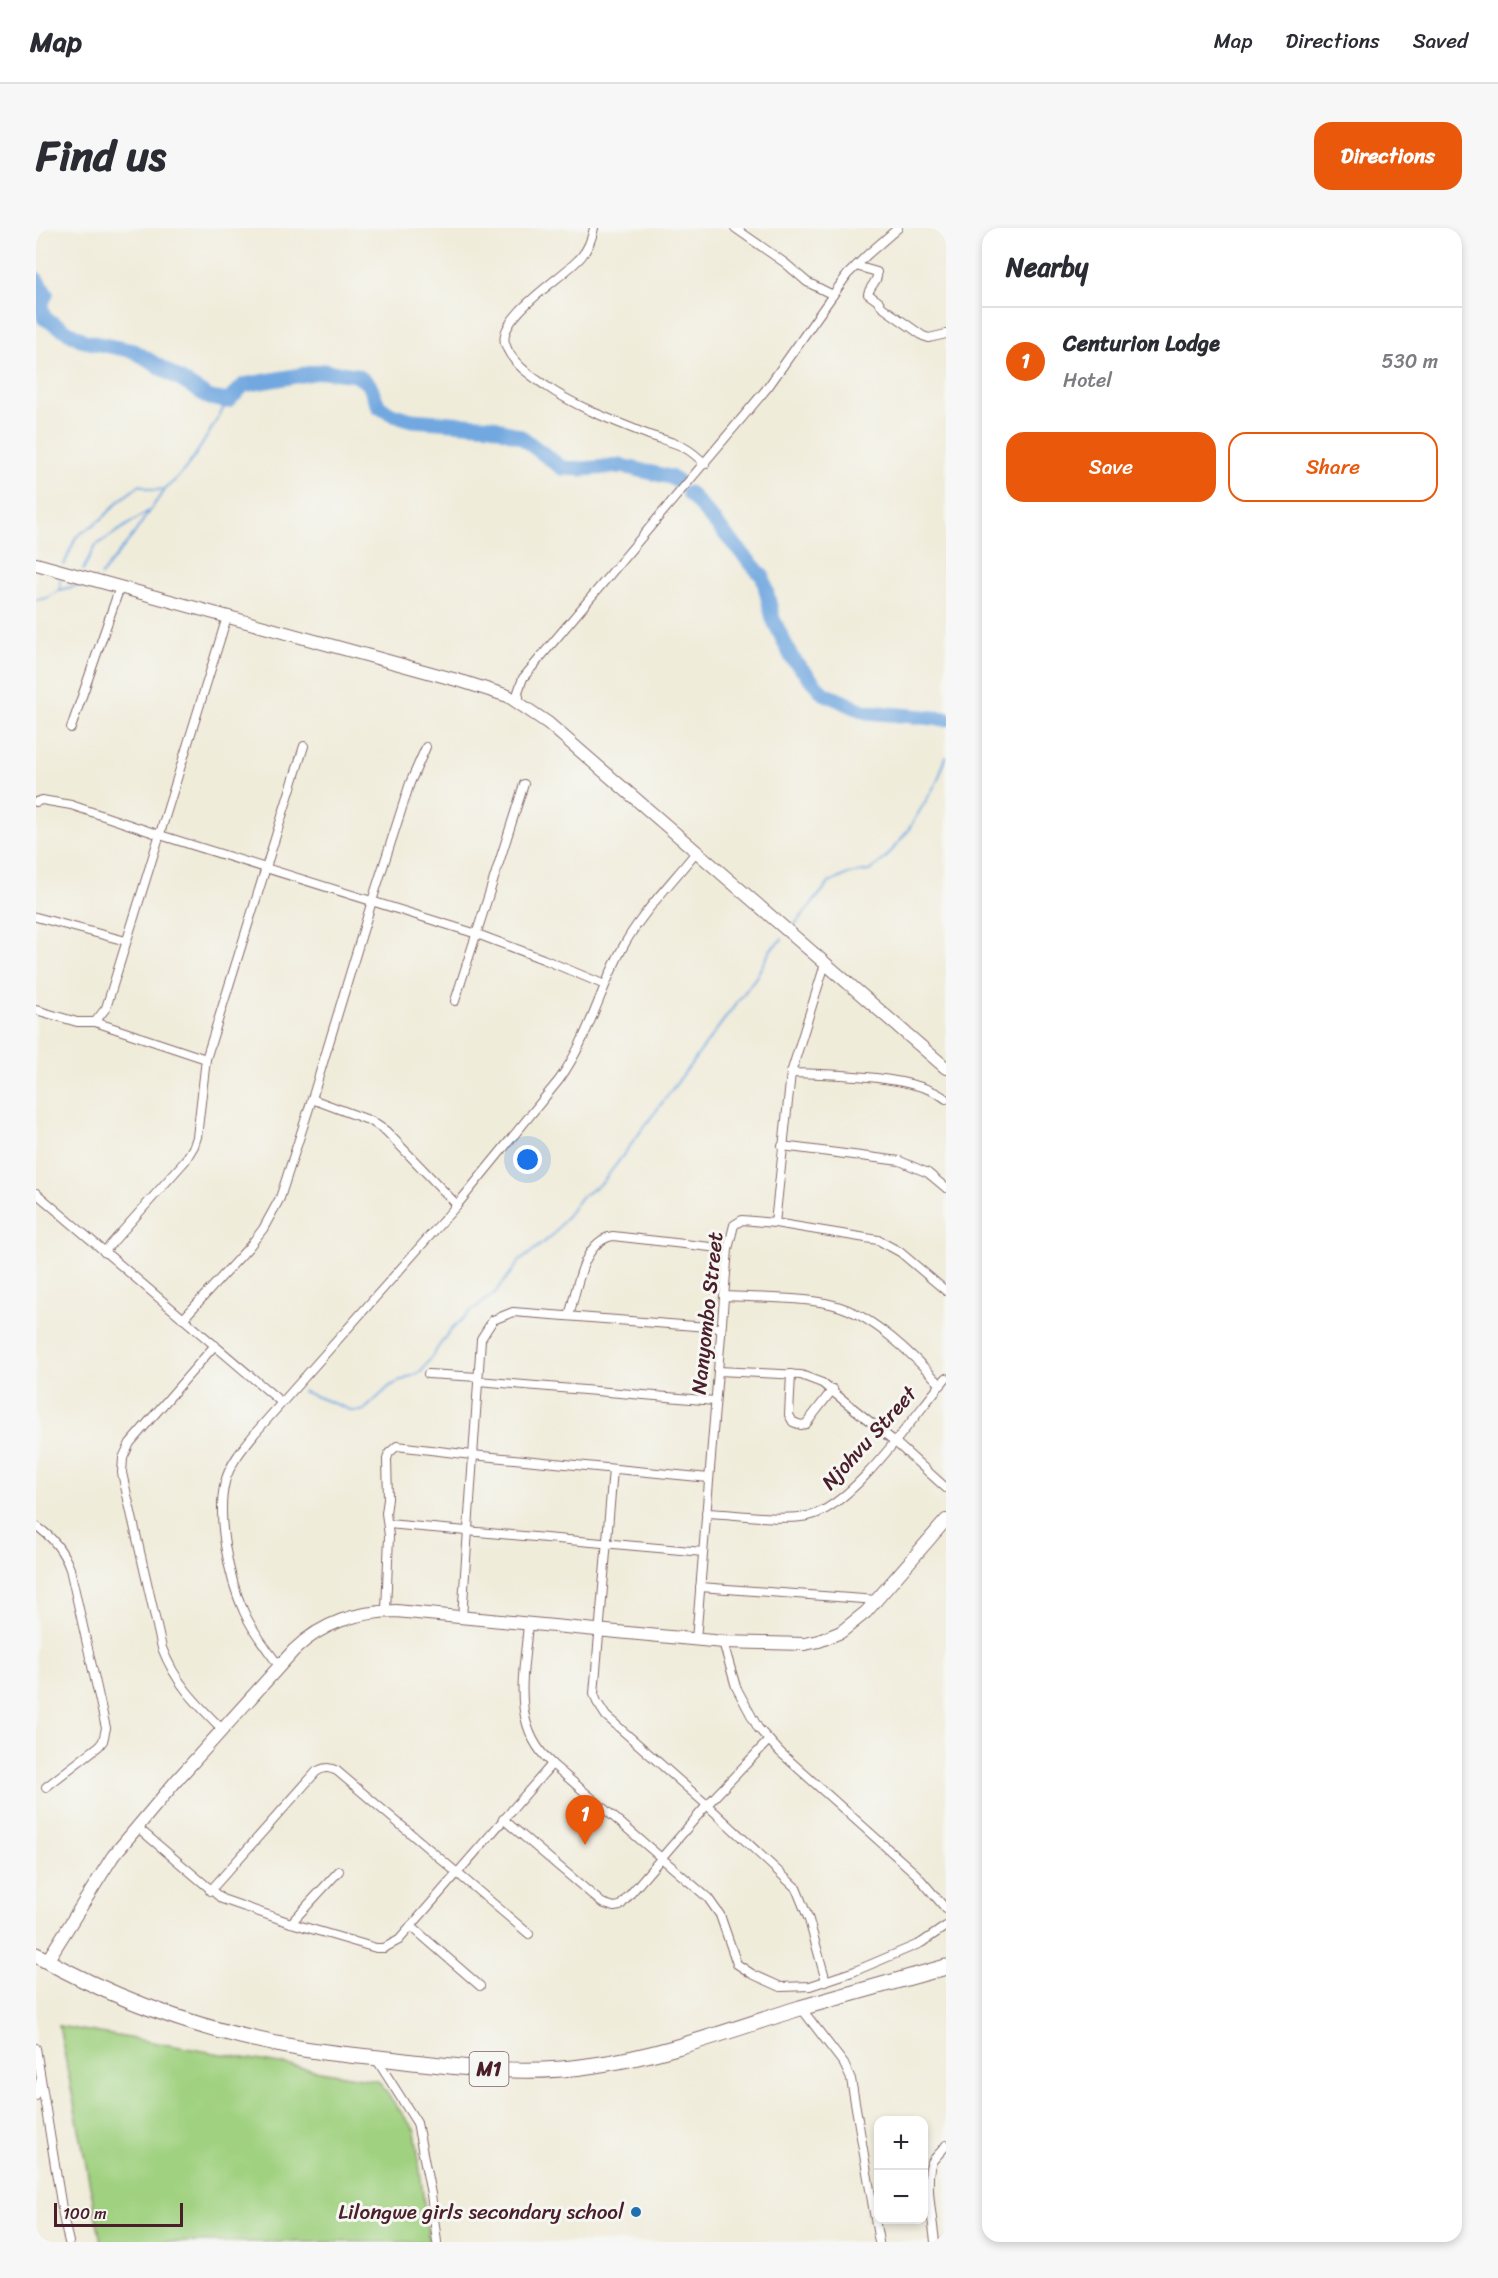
<!DOCTYPE html>
<html lang="en">
<head>
<meta charset="utf-8">
<style>
	:root { --surface:#fff; --page:#f7f7f7; --text:#2b2b33; --muted:#7c7c81; --line:#e1e1e2; --accent:#ea580c }
	body { margin:0; font-family:Sriracha,sans-serif; background:var(--page); color:var(--text) }
	.controls { position:absolute; right:18px; bottom:18px; display:grid; overflow:hidden; border-radius:12px; box-shadow:0 3px 9px #0003 }
	.controls button { width:54px; height:54px; display:grid; place-items:center; padding:0; border:0; border-bottom:2px solid var(--line); background:var(--surface); color:var(--text); font:30px sans-serif }
	.scale { position:absolute; left:18px; bottom:15px; width:129px; box-sizing:border-box; padding-left:6px; border:3px solid #4a1f2b; border-top:0; font-size:16px; line-height:21px; white-space:nowrap; color:#4a1f2b; -webkit-text-stroke:4px #f6f6f2; paint-order:stroke }
	.you { position:absolute; left:492px; top:932px; width:21px; height:21px; margin:-15px; border:4px solid #fff; border-radius:50%; background:#1a73e8; box-shadow:0 0 0 9px #1a73e833 }
	.badge { display:grid; place-items:center; width:39px; height:39px; border-radius:50%; background:var(--accent); color:#fff; font-size:20px; font-weight:700 }
	.pin { position:absolute; translate:-50% -50px; filter:drop-shadow(0 2px 3px #0008) }
	.pin::after { content:''; position:absolute; top:32px; width:21px; height:18px; background:inherit; clip-path:polygon(0 0,100% 0,50% 100%) }
	.list { margin:0; padding:0; list-style:none }
	h2 { display:flex; justify-content:space-between; align-items:center; height:78px; margin:0; padding:0 24px; font-size:26px }
	h2 small { font-size:20px; font-weight:400; color:var(--muted) }
	.list li { display:grid; grid-template-columns:39px 1fr auto; gap:18px; align-items:center; box-sizing:border-box; height:108px; padding:0 24px; border-top:2px solid var(--line) }
	.list b { display:block; font-size:22px; white-space:nowrap }
	.list p { margin:0; font-size:20px; white-space:nowrap; color:var(--muted) }
	.list em { font-size:20px; font-style:normal; color:var(--muted) }
	.actions { display:flex; gap:12px; padding:18px 24px }
	.actions a { flex:1; padding:14px 0; border:2px solid var(--accent); border-radius:18px; text-align:center; font-size:21px; color:var(--accent) }
	.actions .main { background:var(--accent); color:#fff }
	.map { position:relative; flex:none; width:910px; height:2014px; overflow:hidden; border-radius:18px }
	header { display:flex; align-items:center; gap:36px; box-sizing:border-box; height:84px; padding:0 30px; background:var(--surface); border-bottom:2px solid var(--line) }
	header strong { font-size:28px }
	nav { display:flex; gap:33px; margin-inline-start:auto; font-size:21px }
	.intro { display:flex; align-items:center; justify-content:space-between; box-sizing:border-box; height:144px; padding:0 36px }
	h1 { margin:0; font-size:42px }
	.button { padding:15px 27px; border-radius:18px; background:var(--accent); color:#fff; font-size:21px; font-weight:700 }
	main { display:flex; gap:36px; padding:0 36px }
	aside { flex:1; background:var(--surface); border-radius:18px; box-shadow:0 3px 9px #0003 }
	.map>svg:first-child { display:block }
	.green { fill:#a0d180; stroke:#757856; stroke-width:1.5 }
	.lines { fill:none; stroke-linecap:round; stroke-linejoin:round }
	.stream { stroke:#72a8e0; stroke-width:2 }
	.river { stroke:#72a8e0; stroke-width:15 }
	.street-casing { stroke:#846768; stroke-width:10 }
	.secondary-casing { stroke:#846768; stroke-width:14 }
	.highway-casing { stroke:#846768; stroke-width:17 }
	.street { stroke:#fff; stroke-width:8 }
	.secondary { stroke:#fff; stroke-width:12 }
	.highway { stroke:#fff; stroke-width:15 }
	.poi-dot { fill:#1f6fb2; stroke:#f6f6f2; stroke-width:2 }
	.labels { text-anchor:middle; dominant-baseline:central; stroke-width:6; stroke-linejoin:round; paint-order:stroke }
	.shield { fill:#f6f6f2; stroke:#7e6067; stroke-width:1.5 }
	.shield-label { font-size:20px; font-weight:bold; fill:#4a1f2b }
	.street-label { font-size:21px; fill:#4a1f2b; stroke:#f6f6f2 }
	.poi-label { font-size:21px; fill:#4a1f2b; stroke:#f6f6f2; text-anchor:end }
</style>
</head>
<body>
<header>
<strong>Map</strong>
<nav><a>Map</a><a>Directions</a><a>Saved</a></nav>
</header>
<div class="intro"><h1>Find us</h1><a class="button">Directions</a></div>
<main>
<div class="map">
<svg width="910" height="2014" viewBox="0 0 910 2014">
	<rect width="100%" height="100%" fill="#f6f6f2"/>
	<filter id="ink" filterUnits="userSpaceOnUse"><feTurbulence type="fractalNoise" baseFrequency=".0167" numOctaves="2"/><feDisplacementMap in="SourceGraphic" scale="12" xChannelSelector="R" yChannelSelector="G"/><feConvolveMatrix kernelMatrix="1 2 1 2 8 2 1 2 1" color-interpolation-filters="sRGB"/></filter>
	<filter id="wash" filterUnits="userSpaceOnUse"><feTurbulence type="fractalNoise" baseFrequency=".008" numOctaves="4" result="noise"/><feDisplacementMap in="SourceGraphic" scale="24" xChannelSelector="R" yChannelSelector="G"/><feGaussianBlur stdDeviation="1.35" result="paint"/><feColorMatrix in="noise" values="0 0 0 0 0 0 0 0 0 0 0 0 0 0 0 0 0 1.4 0 .05"/><feComposite in="paint" operator="in"/></filter>
	<g filter="url(#wash)">
		<rect width="100%" height="100%" fill="#f0ecda"/>
		<!-- green -->
		<path class="green" d="M 23,1798 L 342,1853 L 379,1903 L 393,2014 L 65,2014 Z"/>
		<g class="lines">
			<!-- stream -->
			<g class="stream">
				<path d="M 28,337 L 40,309 L 67,290 L 84,272 L 104,257 C 113,261 122,265 131,259 C 154,243 177,197 192,173"/>
				<path d="M 47,342 L 59,318 L 114,282 L 130,260"/>
				<path d="M 65,347 L 98,306 L 112,285"/>
				<path d="M 24,362 L 43,357 L 61,362"/>
				<path d="M 0,372 L 11,370 L 24,362 L 24,352"/>
				<path d="M 756,700 L 793,655 L 812,646 L 833,643 L 849,631 L 871,604 L 901,554 L 910,529"/>
				<path d="M 266,1163 L 317,1183 L 327,1183 L 354,1158 L 386,1143 L 412,1105 L 435,1083 L 459,1065 L 484,1033 L 517,1007 L 545,969 L 567,954 L 720,749 L 735,721 L 746,711"/>
			</g>
			<!-- river -->
			<g class="river">
				<path d="M 0,51 L 10,66 L 5,77 L 8,90 L 48,113 L 98,123 L 174,170 L 192,173 L 208,157 L 288,143 L 320,147 L 333,156 L 343,179 L 358,187 L 376,192 L 456,198 L 485,209 L 526,240 L 546,241 L 586,238 L 634,249 L 641,253"/>
				<path d="M 653,265 L 727,349 L 737,391 L 756,430 L 787,465 L 830,484 L 910,491"/>
			</g>
		</g>
	</g>
	<g filter="url(#ink)">
		<g class="lines">
			<!-- street casing -->
			<g class="street-casing">
				<g id="street">
					<path d="M 558,0 C 556,10 552,21 545,29 C 528,49 462,88 469,115 C 474,134 495,148 510,158 C 540,179 578,193 613,207 C 639,216 648,215 669,236"/>
					<path d="M 699,0 L 749,35 L 771,54 L 797,67"/>
					<path d="M 820,38 L 841,44 C 843,53 834,57 832,66 L 843,74 L 846,79 L 887,108 L 893,110 L 910,106"/>
					<path d="M 484,475 L 482,464 L 487,450 L 732,159 L 811,47 L 831,27 L 862,0"/>
					<path d="M 35,500 L 84,359"/>
					<path d="M 0,574 L 6,572 L 35,577 L 124,607 L 441,706 L 507,731 L 569,757"/>
					<path d="M 0,689 L 90,713"/>
					<path d="M 419,773 L 488,556"/>
					<path d="M 0,782 L 41,794 L 59,794 L 70,780 L 191,389"/>
					<path d="M 59,794 L 170,831"/>
					<path d="M 755,845 C 794,846 880,847 910,871"/>
					<path d="M 276,871 L 335,893 L 350,903 L 421,977"/>
					<path d="M 746,918 L 864,933 L 892,945 L 910,960"/>
					<path d="M 0,965 L 245,1174"/>
					<path d="M 739,995 L 755,845 L 789,736"/>
					<path d="M 68,1024 L 149,933 L 158,918 L 161,909 L 170,831 L 268,518"/>
					<path d="M 688,1068 C 721,1070 768,1069 798,1077 C 837,1087 878,1128 905,1157"/>
					<path d="M 533,1088 C 541,1062 546,1013 577,1008 L 692,1021"/>
					<path d="M 147,1091 L 213,1019 L 227,1001 L 244,970 L 276,871 L 336,673 L 374,555 L 390,519"/>
					<path d="M 179,1117 L 94,1215 L 87,1230 L 86,1245 L 126,1420 C 140,1456 160,1475 187,1502"/>
					<path d="M 682,1143 L 765,1147 L 786,1155 L 858,1213 L 910,1260"/>
					<path d="M 392,1146 L 442,1149"/>
					<path d="M 755,1146 L 753,1187 L 757,1194 L 765,1197 L 770,1196 L 797,1161"/>
					<path d="M 442,1153 L 679,1173"/>
					<path d="M 577,1241 L 558,1466 L 561,1474 L 570,1488 L 671,1577 L 760,1660 L 773,1692 L 790,1753"/>
					<path d="M 670,1285 C 701,1286 743,1293 772,1288 C 815,1281 880,1185 910,1150"/>
					<path d="M 352,1296 L 667,1324"/>
					<path d="M 0,1298 C 17,1309 27,1322 34,1341 L 70,1500 L 67,1513 L 63,1518 L 10,1559"/>
					<path d="M 664,1359 L 841,1372"/>
					<path d="M 350,1383 L 353,1308 L 350,1285 L 352,1271 L 351,1231 L 353,1225 L 361,1218 L 436,1227 L 673,1250"/>
					<path d="M 426,1390 L 445,1111 L 457,1092 L 477,1084 L 685,1100"/>
					<path d="M 492,1396 C 488,1447 474,1497 516,1536 L 672,1670 L 684,1687 L 701,1736 L 716,1746 L 745,1759 L 774,1758 L 819,1743 L 885,1715 L 910,1698"/>
					<path d="M 660,1412 L 692,1021 L 698,997 L 706,992 L 739,995 L 842,1012 L 864,1024 L 910,1063"/>
					<path d="M 687,1414 L 700,1459 L 722,1500 L 744,1524 L 880,1646 L 910,1681"/>
					<path d="M 243,1438 C 231,1421 217,1404 208,1384 C 193,1351 180,1290 189,1254 C 194,1235 208,1219 220,1204 L 421,977 L 523,852 C 552,812 563,763 587,719 C 603,688 638,652 660,624"/>
					<path d="M 467,1591 L 566,1675 L 578,1679 L 584,1678 L 671,1577 L 733,1512"/>
					<path d="M 101,1599 L 186,1671 L 255,1695 L 340,1720 L 348,1720 L 363,1712 L 516,1536"/>
					<path d="M 174,1663 L 280,1544 C 288,1539 292,1539 301,1543 L 493,1706"/>
					<path d="M 255,1695 L 303,1643"/>
					<path d="M 375,1698 L 444,1758"/>
					<path d="M 765,1780 L 808,1836 L 815,1851 L 843,2014"/>
					<path d="M 0,1820 L 28,1993 L 33,2014"/>
					<path d="M 339,1829 L 381,1895 L 395,1966 L 401,2014"/>
					<path d="M 0,1868 L 4,1853"/>
					<path d="M 899,2014 C 897,1993 889,1956 895,1936 C 898,1929 906,1924 910,1917"/>
				</g>
			</g>
			<!-- secondary casing -->
			<g class="secondary-casing">
				<g id="secondary">
					<path d="M 0,336 L 428,454 L 472,468 L 512,495 L 910,840"/>
					<path d="M 11,1733 L 77,1628 L 140,1553 L 258,1422 C 287,1394 321,1384 360,1383 L 687,1414 L 769,1416 L 783,1413 L 805,1404 L 830,1384 L 910,1292"/>
				</g>
			</g>
			<!-- highway casing -->
			<g class="highway-casing">
				<path id="highway" d="M 0,1727 C 82,1773 169,1804 262,1820 C 295,1826 328,1828 361,1832 C 426,1840 493,1848 559,1837 C 629,1827 697,1801 764,1780 C 813,1766 861,1753 910,1739"/>
			</g>
			<!-- street -->
			<use href="#street" class="street"/>
			<!-- secondary -->
			<use href="#secondary" class="secondary"/>
			<!-- highway -->
			<use href="#highway" class="highway"/>
		</g>
	</g>
	<!-- markers -->
	<circle class="poi-dot" cx="600" cy="1984" r="6"/>
	<g class="labels">
		<!-- shield labels -->
		<rect class="shield" x="433.5" y="1824" width="39" height="34" rx="4.5"/>
		<g class="shield-label">
			<text x="453" y="1841">M1</text>
		</g>
		<!-- street labels -->
		<g class="street-label">
			<text transform="translate(671 1085) rotate(-84)">Nanyombo Street</text>
			<text transform="translate(833 1210) rotate(-48)">Njohvu Street</text>
		</g>
		<!-- poi labels -->
		<g class="poi-label">
			<text x="588" y="1984">Lilongwe girls secondary school</text>
		</g>
	</g>
</svg>
<div class="controls">
<button>+</button>
<button>−</button>
</div>
<div class="scale">100 m</div>
<div class="you"></div>
<div class="pin badge" style="left:549px;top:1617px">1</div>
</div>
<aside>
<h2>Nearby<small></small></h2>
<ul class="list">
<li><span class="badge">1</span><div><b>Centurion Lodge</b><p>Hotel</p></div><em>530 m</em></li>
</ul>
<div class="actions"><a class="main">Save</a><a>Share</a></div>
</aside>
</main>
</body>
</html>
